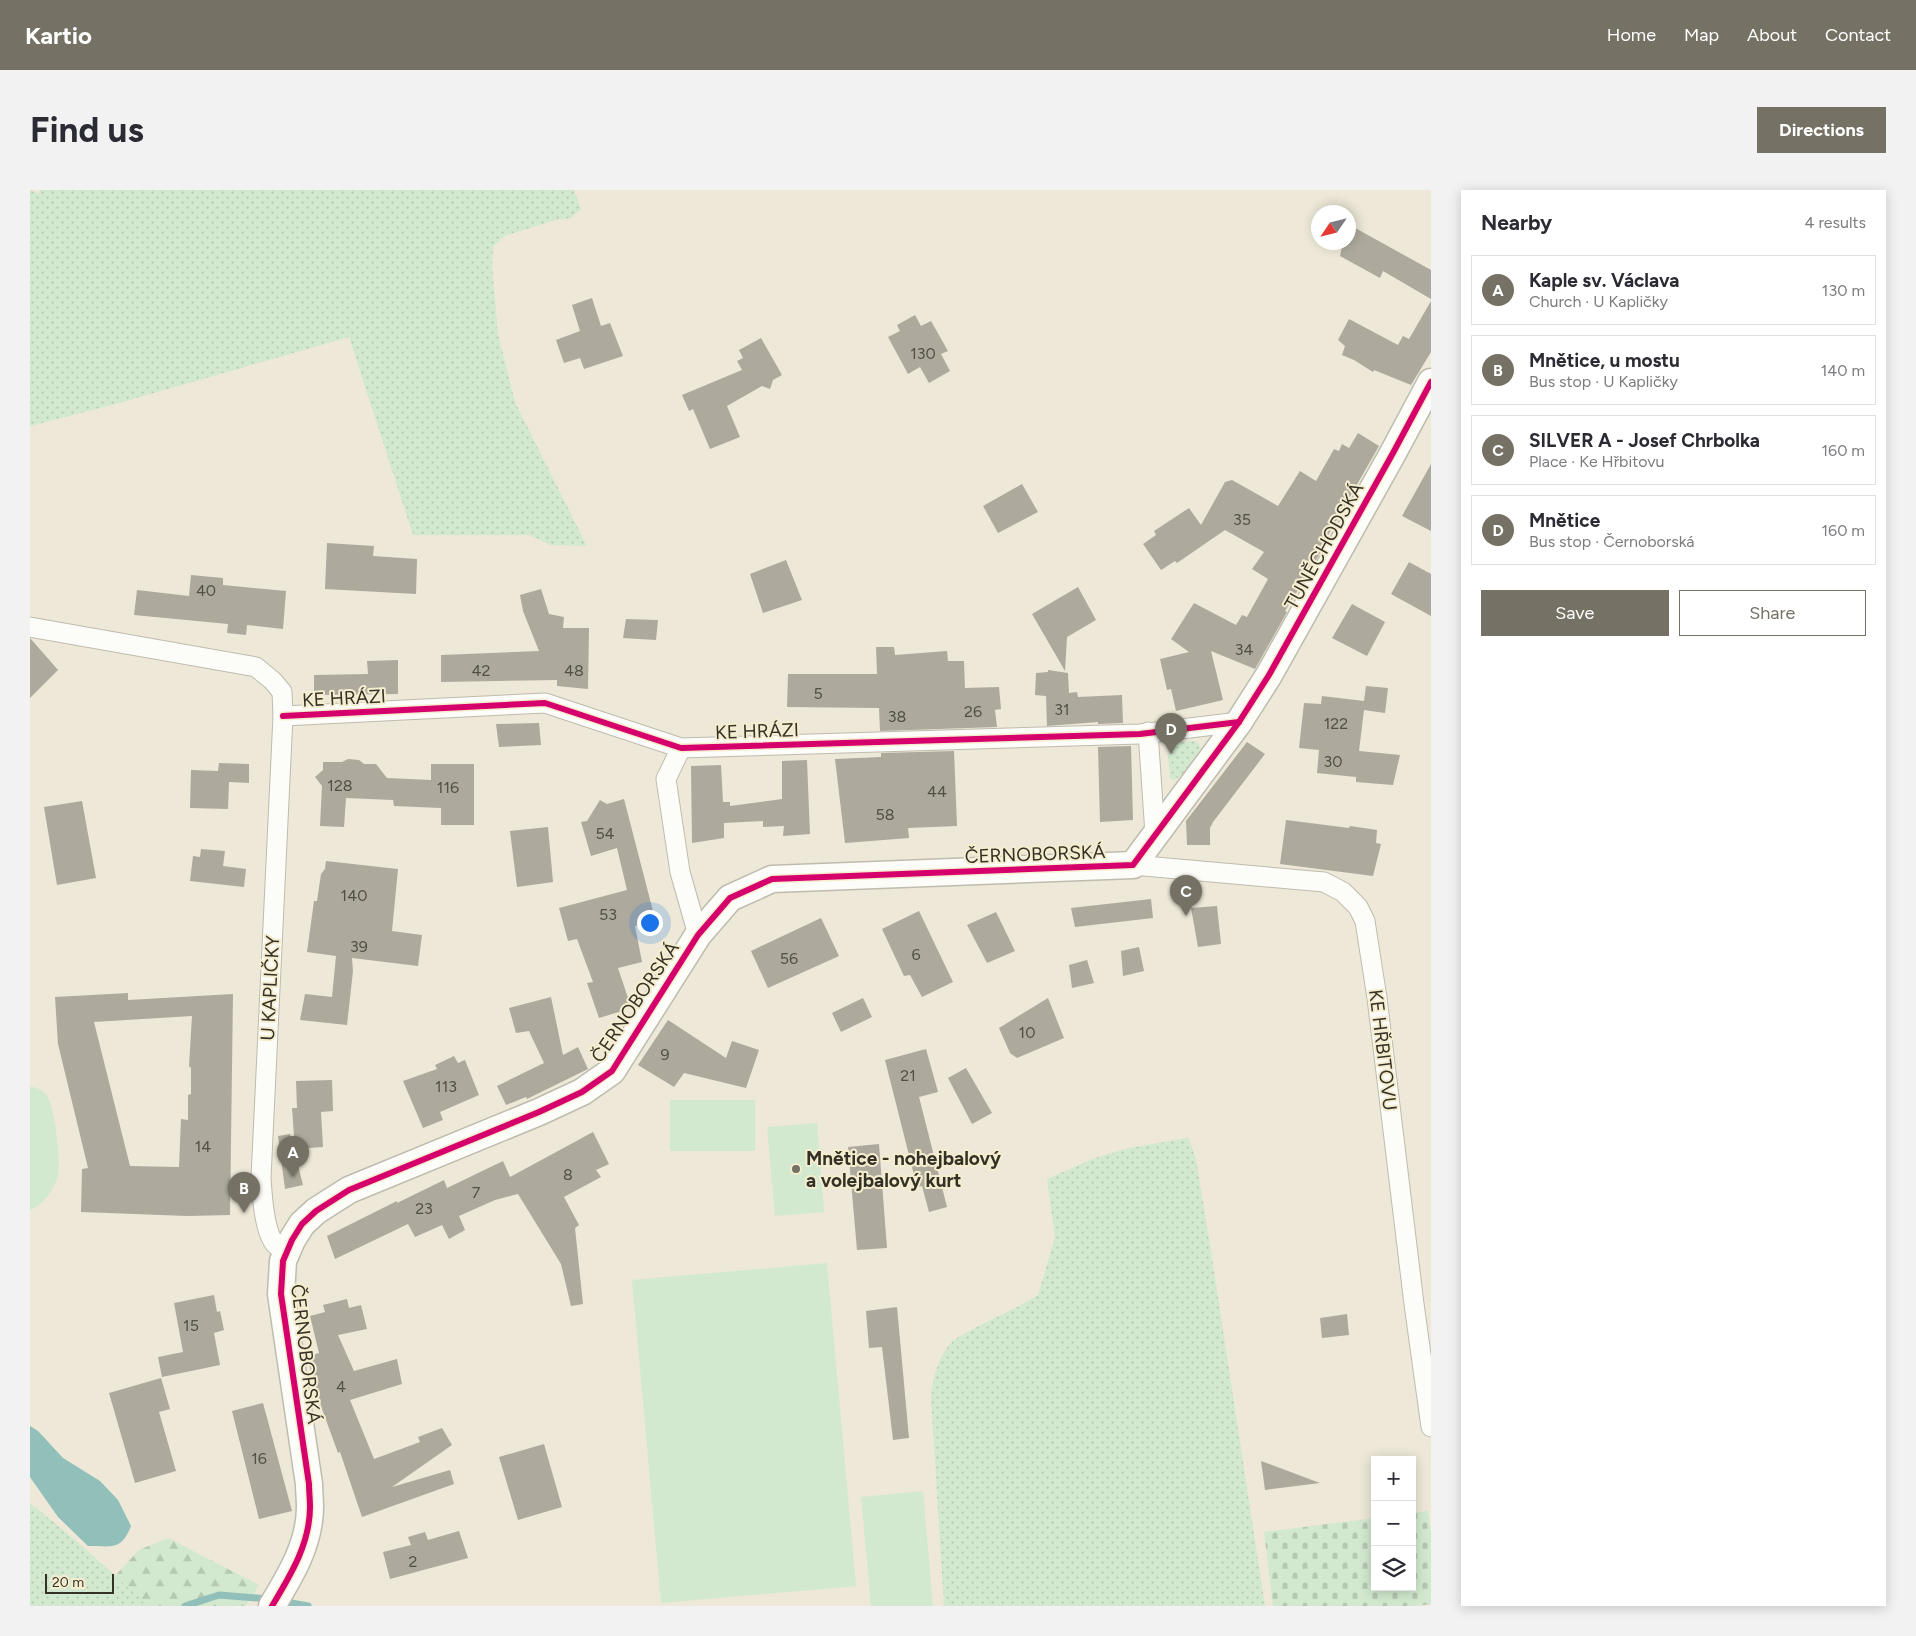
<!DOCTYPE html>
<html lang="en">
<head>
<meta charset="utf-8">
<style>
	:root { --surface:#fff; --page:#f2f2f3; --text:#2b2b33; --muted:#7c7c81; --line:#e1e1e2; --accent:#757164 }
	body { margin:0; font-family:Figtree,sans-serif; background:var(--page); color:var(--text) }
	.controls { position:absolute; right:15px; bottom:15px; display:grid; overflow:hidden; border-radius:0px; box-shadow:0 2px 12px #0003 }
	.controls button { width:45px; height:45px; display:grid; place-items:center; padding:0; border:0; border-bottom:1px solid var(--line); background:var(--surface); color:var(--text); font:25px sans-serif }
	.compass { position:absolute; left:1281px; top:15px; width:45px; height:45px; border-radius:50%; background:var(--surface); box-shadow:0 2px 12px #0003; rotate:235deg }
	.scale { position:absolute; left:15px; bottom:12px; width:69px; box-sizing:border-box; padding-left:5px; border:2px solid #343126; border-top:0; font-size:14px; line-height:18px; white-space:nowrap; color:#343126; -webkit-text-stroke:4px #f5edcf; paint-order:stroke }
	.you { position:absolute; left:619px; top:732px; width:18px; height:18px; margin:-12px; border:4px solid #fff; border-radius:50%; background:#1a73e8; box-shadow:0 0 0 8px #1a73e833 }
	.badge { display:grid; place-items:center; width:32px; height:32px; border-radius:50%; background:var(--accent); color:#fff; font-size:16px; font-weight:700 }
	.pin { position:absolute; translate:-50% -41px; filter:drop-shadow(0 1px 2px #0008) }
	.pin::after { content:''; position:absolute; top:26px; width:18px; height:15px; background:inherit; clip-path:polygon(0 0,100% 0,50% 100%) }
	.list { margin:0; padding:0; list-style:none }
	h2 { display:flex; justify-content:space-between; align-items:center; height:65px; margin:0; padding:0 20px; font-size:21px }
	h2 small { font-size:16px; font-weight:400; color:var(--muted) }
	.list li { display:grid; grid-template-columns:32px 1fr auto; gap:15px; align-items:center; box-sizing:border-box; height:70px; margin:0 10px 10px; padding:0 10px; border:1px solid var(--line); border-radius:0px }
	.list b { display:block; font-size:19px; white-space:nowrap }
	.list p { margin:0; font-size:16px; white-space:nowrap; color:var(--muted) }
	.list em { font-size:16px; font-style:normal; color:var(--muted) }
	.actions { display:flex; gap:10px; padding:15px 20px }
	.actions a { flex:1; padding:11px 0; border:1px solid var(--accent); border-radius:0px; text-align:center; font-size:18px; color:var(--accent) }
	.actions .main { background:var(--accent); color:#fff }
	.icon { flex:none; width:28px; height:28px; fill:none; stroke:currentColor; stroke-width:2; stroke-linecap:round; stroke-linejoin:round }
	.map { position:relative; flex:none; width:1401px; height:1416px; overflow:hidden; border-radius:0px }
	header { display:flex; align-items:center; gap:30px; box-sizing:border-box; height:70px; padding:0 25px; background:var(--accent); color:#fff }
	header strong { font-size:24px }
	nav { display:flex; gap:28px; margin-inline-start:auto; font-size:18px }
	.intro { display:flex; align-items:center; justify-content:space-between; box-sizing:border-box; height:120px; padding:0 30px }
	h1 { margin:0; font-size:35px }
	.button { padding:12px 22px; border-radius:0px; background:var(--accent); color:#fff; font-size:18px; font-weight:700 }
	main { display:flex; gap:30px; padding:0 30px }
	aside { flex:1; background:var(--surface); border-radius:0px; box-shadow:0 2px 12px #0003 }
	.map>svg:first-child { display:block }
	.grass { fill:url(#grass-dots) }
	.forest { fill:url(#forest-firs) }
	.cemetery { fill:url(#cemetery-stones) }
	.park { fill:#d2e9cf }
	.water { fill:#91bfba }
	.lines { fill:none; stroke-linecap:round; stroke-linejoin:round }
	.stream { stroke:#91bfba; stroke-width:7 }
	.building { fill:#ada99d; fill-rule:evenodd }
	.street-casing { stroke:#bfbbae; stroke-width:21 }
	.secondary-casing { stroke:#bfbbae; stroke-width:29 }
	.street { stroke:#fcfcf9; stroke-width:19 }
	.secondary { stroke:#fcfcf9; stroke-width:26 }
	.cycleway-casing { stroke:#f5edcf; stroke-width:9 }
	.cycleway { stroke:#d6006c; stroke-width:6 }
	.poi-dot { fill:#757164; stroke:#f5edcf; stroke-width:2 }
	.labels { text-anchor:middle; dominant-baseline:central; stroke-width:4; stroke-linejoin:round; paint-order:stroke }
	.number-label { font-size:16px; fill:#524f44 }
	.street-label { font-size:19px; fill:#343126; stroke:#f5edcf }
	.poi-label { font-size:19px; font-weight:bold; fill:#343126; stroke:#f5edcf; text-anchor:start }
</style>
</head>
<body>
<header>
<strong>Kartio</strong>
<nav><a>Home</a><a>Map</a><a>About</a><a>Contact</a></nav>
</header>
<div class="intro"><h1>Find us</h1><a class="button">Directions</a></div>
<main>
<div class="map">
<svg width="1401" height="1416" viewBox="0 0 1401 1416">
	<defs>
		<pattern id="grass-dots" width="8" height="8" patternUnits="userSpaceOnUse" patternTransform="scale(1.25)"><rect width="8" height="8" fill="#d2e9cf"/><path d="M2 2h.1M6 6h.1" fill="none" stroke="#b5c8b2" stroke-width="1.8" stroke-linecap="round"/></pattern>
		<pattern id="forest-firs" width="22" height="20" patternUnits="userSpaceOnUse" patternTransform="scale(1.25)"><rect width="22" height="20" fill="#d2e9cf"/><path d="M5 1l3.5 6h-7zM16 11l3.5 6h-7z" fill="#b5c8b2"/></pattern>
		<pattern id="cemetery-stones" width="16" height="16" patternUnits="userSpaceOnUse" patternTransform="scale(1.25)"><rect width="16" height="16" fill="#d2e9cf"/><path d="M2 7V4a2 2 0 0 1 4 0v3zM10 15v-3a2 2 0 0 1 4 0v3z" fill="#b5c8b2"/></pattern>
	</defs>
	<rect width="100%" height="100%" fill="#ede8d7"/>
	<!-- grass -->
	<g class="grass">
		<path d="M 0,0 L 9,4 L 10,0 L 544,0 L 551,19 L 541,28 L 526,30 L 474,46 L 463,57 L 462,76 L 468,144 L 485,212 L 557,356 L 520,355 L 500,345 L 383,345 L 319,147 L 82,215 L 0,236 Z"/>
		<path d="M 1166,551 L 1170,556 C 1170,566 1153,589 1142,590 L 1140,588 L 1137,553 Z"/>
		<path d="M 1158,948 L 1166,969 L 1182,1068 L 1235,1416 L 914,1416 L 901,1208 C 903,1188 908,1166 923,1151 C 926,1148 932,1145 936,1143 C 960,1129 985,1120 1008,1105 L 1025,1047 L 1017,989 L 1065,968 L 1099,958 Z"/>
		<path d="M 0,1313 L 44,1349 L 115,1412 L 110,1416 L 0,1416 Z"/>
	</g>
	<!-- forest -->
	<path class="forest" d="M 138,1348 L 229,1395 L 216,1416 L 110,1416 L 114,1412 L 85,1386 L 109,1360 Z"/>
	<!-- cemetery -->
	<path class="cemetery" d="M 1398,1321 L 1401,1341 L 1401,1414 L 1387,1416 L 1243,1416 L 1234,1342 L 1345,1328 L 1345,1397 L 1382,1397 L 1382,1323 Z"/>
	<!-- park -->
	<g class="park">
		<path d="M 0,897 C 8,897 15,901 18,908 C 25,921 31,971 28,985 C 24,1000 14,1014 0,1020 Z"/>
		<rect x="640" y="910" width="85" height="51"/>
		<path d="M 787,933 L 794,1022 L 745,1026 L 737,937 Z"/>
		<path d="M 797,1073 L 826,1396 L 631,1413 L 602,1090 Z"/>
		<path d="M 893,1301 L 903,1416 L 841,1416 L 831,1307 Z"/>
	</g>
	<!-- water -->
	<path class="water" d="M 0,1236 L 8,1241 L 33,1268 L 70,1291 L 88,1310 L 101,1336 C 91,1361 82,1356 58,1356 L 28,1327 L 0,1287 Z"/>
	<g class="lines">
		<!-- stream -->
		<g class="stream">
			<path d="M 250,1411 L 278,1416"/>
			<path d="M 155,1416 L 189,1405 L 240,1409"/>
		</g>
	</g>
	<!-- building -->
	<g class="building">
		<path d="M 1318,34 L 1401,80 L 1401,109 L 1353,81 L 1350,88 L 1310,66 L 1313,52 L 1318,52 Z"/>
		<path d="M 562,108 L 571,136 L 580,133 L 593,166 L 554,179 L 550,168 L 534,173 L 526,150 L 550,141 L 542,115 Z"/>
		<path d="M 1401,111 L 1401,162 L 1381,195 L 1344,180 L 1343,182 L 1324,170 L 1312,165 L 1315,156 L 1308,150 L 1319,129 L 1368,155 L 1373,146 L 1379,149 Z"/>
		<path d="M 885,125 L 891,136 L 901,131 L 918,161 L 911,164 L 920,181 L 899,193 L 890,177 L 878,184 L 858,147 L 870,141 L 867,135 Z"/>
		<path d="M 731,148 L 752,185 L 743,190 L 740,199 L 732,196 L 697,216 L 710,247 L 680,259 L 663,219 L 659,221 L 652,205 L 712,180 L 707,171 L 713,168 L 709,160 Z"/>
		<path d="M 1328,243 L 1349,256 L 1297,347 L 1298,348 L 1280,381 L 1255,421 L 1257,422 L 1225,479 L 1181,461 L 1193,510 L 1146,521 L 1141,499 L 1137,500 L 1130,469 L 1159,462 L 1141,449 L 1164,413 L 1206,435 L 1212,425 L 1217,427 L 1238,389 L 1222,379 L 1234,362 L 1195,340 L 1147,373 L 1145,371 L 1131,380 L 1113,354 L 1126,345 L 1124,341 L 1159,318 L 1171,335 L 1195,292 L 1202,290 L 1248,316 L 1270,281 L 1286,291 L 1304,259 L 1309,261 L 1312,254 L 1319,258 Z"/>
		<path d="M 1401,274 L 1401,341 L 1372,326 Z"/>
		<path d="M 992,294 L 1008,322 L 968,343 L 953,316 Z"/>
		<path d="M 297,353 L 344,356 L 343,366 L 387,369 L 386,404 L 295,399 Z"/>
		<path d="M 756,370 L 772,410 L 733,423 L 720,384 Z"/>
		<path d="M 1379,372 L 1401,384 L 1401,426 L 1361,404 Z"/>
		<path d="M 161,385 L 193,388 L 193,395 L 256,401 L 253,439 L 217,435 L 216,445 L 197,443 L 198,434 L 104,425 L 107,400 L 159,406 Z"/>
		<path d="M 1048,397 L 1066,430 L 1037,447 L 1035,481 L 1002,424 Z"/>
		<path d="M 511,399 L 519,424 L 534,427 L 533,438 L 559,438 L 558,499 L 527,496 L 527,490 L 411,492 L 411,465 L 509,461 L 493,421 L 490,405 Z"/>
		<path d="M 1322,414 L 1355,432 L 1337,466 L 1302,448 Z"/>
		<path d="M 596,429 L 628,430 L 626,450 L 593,448 Z"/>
		<path d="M 0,448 L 28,480 L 0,508 Z"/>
		<path d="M 846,457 L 864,457 L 865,465 L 917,461 L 918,471 L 934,471 L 935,498 L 969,497 L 971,519 L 965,520 L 967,537 L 850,541 L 849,518 L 757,517 L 758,484 L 847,484 Z"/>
		<path d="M 368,470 L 368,504 L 284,505 L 284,485 L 338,484 L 337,471 Z"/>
		<path d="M 1018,480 L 1038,483 L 1039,503 L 1047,502 L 1048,507 L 1092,505 L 1093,533 L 1068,534 L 1068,532 L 1017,536 L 1016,506 L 1005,505 L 1006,483 L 1018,482 Z"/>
		<path d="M 1336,496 L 1358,498 L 1355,523 L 1334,520 L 1329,561 L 1370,565 L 1363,595 L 1326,592 L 1326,587 L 1287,583 L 1289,560 L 1269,558 L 1274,513 L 1291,514 L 1292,506 L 1334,511 Z"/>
		<path d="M 509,533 L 511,555 L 469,557 L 466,534 Z"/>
		<path d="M 1217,552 L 1235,564 L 1183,632 L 1180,638 L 1180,655 L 1157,655 L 1156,631 Z"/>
		<path d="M 1101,556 L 1103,630 L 1070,632 L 1068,557 Z"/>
		<path d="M 924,561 L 927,636 L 878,638 L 879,648 L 815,653 L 805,569 L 851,567 L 851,563 Z"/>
		<path d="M 318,569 L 329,570 L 334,574 L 346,574 L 357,588 L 401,590 L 401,574 L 444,574 L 444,635 L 411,635 L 411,618 L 364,616 L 363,610 L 316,608 L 314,637 L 290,636 L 292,596 L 285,587 L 293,580 L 293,572 L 312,572 Z"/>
		<path d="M 777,570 L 780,644 L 753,646 L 754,636 L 733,637 L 733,631 L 694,633 L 694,648 L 662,653 L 661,576 L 691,575 L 693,612 L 700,612 L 700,616 L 752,609 L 752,571 Z"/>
		<path d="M 189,573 L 219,574 L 219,593 L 199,592 L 198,619 L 160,618 L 161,580 L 188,581 Z"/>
		<path d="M 594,609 L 624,725 L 609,729 L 610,735 L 605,736 L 612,772 L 588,778 L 599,811 L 592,821 L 569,828 L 557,793 L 563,792 L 547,749 L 538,751 L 529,718 L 597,700 L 587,658 L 561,666 L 551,632 L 557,631 L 570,610 L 577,614 Z"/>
		<path d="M 52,611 L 66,688 L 27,695 L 14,617 Z"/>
		<path d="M 1256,630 L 1319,638 L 1320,636 L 1347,640 L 1346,653 L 1351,654 L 1343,686 L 1250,674 Z"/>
		<path d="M 518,637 L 523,692 L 487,697 L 480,641 Z"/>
		<path d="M 171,659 L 195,661 L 193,676 L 216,679 L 214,697 L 160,691 L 163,666 L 170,667 Z"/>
		<path d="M 296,671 L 368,679 L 362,741 L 392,745 L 388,776 L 322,768 L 323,781 L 317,835 L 270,830 L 275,804 L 302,807 L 306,766 L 277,762 L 284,711 L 287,711 L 291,684 L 295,679 Z"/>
		<path d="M 1121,709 L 1123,728 L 1045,737 L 1041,718 Z"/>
		<path d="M 1187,716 L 1191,754 L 1168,757 L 1161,718 Z"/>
		<path d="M 889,721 L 923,792 L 892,807 L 880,785 L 874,786 L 852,739 Z"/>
		<path d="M 966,722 L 985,761 L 957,773 L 937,735 Z"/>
		<path d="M 791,728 L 809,766 L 738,798 L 721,761 Z"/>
		<path d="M 1109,757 L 1114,781 L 1093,786 L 1091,761 Z"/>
		<path d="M 1057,770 L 1064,793 L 1042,798 L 1039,775 Z"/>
		<path d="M 98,803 L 98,810 L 203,804 L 200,1025 L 158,1026 L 51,1022 L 52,979 L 58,978 L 28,854 L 25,807 ZM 162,826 L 159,876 L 161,878 L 161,904 L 158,905 L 158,930 L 151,929 L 149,977 L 100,976 L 64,832 Z"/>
		<path d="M 521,807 L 533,865 L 548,857 L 558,879 L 497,909 L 496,907 L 476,915 L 467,896 L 514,873 L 499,841 L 486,843 L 479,818 Z"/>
		<path d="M 833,808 L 842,827 L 811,842 L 802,823 Z"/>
		<path d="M 1018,808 L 1034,848 L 987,868 L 980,863 L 969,838 Z"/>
		<path d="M 638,830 L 696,868 L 702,851 L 729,860 L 716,898 L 654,883 L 644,897 L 608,875 Z"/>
		<path d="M 896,859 L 908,902 L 889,907 L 917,1017 L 899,1022 L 892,996 L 887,997 L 855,870 Z"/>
		<path d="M 424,866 L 428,873 L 435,870 L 449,905 L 410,922 L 413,930 L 393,938 L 373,891 L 407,879 L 405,875 Z"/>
		<path d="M 936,878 L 962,923 L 942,934 L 918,888 Z"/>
		<path d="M 302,890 L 303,921 L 291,922 L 293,957 L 265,959 L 262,918 L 267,918 L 266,891 Z"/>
		<path d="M 563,942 L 579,974 L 566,980 L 571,987 L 534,1007 L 549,1035 L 545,1038 L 553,1114 L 541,1116 L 531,1074 L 488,1004 L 465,1010 L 429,1026 L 435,1040 L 419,1049 L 412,1035 L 385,1047 L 378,1034 L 305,1069 L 297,1046 L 367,1011 L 367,1013 L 414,990 L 417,998 L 473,971 L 480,987 Z"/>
		<path d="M 260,944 L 273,995 L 255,999 L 248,946 Z"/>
		<path d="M 849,954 L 857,1058 L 827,1060 L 818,957 Z"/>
		<path d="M 184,1105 L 187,1122 L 190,1121 L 194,1140 L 184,1143 L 190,1175 L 132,1187 L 128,1167 L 153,1162 L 144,1113 Z"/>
		<path d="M 317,1109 L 319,1118 L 331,1115 L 337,1139 L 308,1145 L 324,1181 L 367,1169 L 372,1194 L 320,1210 L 344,1269 L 390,1252 L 388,1247 L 412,1238 L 422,1255 L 362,1297 L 420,1280 L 424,1294 L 332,1327 L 310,1262 L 308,1263 L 292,1219 L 277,1167 L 289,1163 L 280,1126 L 295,1122 L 293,1115 Z"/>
		<path d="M 867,1117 L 879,1248 L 863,1250 L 852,1157 L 839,1158 L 836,1121 Z"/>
		<path d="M 1317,1124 L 1319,1145 L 1292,1148 L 1290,1128 Z"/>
		<path d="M 131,1188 L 140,1219 L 129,1222 L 146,1281 L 105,1293 L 79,1203 Z"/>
		<path d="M 233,1213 L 262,1321 L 229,1329 L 202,1221 Z"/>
		<path d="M 514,1254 L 532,1317 L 488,1330 L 469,1267 Z"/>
		<path d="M 1231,1271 L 1290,1293 L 1235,1300 Z"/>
		<path d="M 429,1341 L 438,1368 L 360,1389 L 353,1362 L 381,1355 L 378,1347 L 395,1342 L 398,1350 Z"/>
	</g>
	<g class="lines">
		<!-- street casing -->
		<g class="street-casing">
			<g id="street">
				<path d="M 0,437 L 226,477 L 243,491 L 252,502 L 253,526 L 231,988 C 232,1004 234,1043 246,1055 C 248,1057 253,1059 256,1061"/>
				<path d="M 253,526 L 515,513 L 651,558 L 1110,544 L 1209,532"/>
				<path d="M 1118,542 L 1125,644"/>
				<path d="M 651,558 L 636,589 L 650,682 L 668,745"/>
				<path d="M 1103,675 L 1294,692 L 1313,702 L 1328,717 L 1335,731 L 1347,808 L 1384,1114 L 1401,1237"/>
			</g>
		</g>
		<!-- secondary casing -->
		<g class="secondary-casing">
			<path id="secondary" d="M 242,1416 C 260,1386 280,1354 280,1317 C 280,1309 279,1301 279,1294 L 251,1104 L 253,1071 L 262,1050 L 272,1034 L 286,1021 L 319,1000 L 509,922 L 552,902 L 582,881 L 668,745 L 700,708 L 742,689 L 1103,675 L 1209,532 L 1239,485 L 1363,263 L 1401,192"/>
		</g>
		<!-- street -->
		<use href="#street" class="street"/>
		<!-- secondary -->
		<use href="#secondary" class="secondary"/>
		<!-- cycleway casing -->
		<g class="cycleway-casing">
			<g id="cycleway">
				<path d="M 253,526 L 515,513 L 651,558 L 1110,544 L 1209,532"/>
				<path d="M 242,1416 C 260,1386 280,1354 280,1317 C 280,1309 279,1301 279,1294 L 251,1104 L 253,1071 L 262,1050 L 272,1034 L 286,1021 L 319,1000 L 509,922 L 552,902 L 582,881 L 668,745 L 700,708 L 742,689 L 1103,675 L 1209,532 L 1239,485 L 1363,263 L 1401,192"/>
			</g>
		</g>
		<!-- cycleway -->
		<use href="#cycleway" class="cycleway"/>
	</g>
	<!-- markers -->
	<circle class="poi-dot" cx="766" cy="979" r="5"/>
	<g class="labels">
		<!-- number labels -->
		<g class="number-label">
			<text x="893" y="163">130</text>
			<text x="1212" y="329">35</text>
			<text x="176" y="400">40</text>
			<text x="1214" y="459">34</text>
			<text x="451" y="480">42</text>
			<text x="544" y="480">48</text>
			<text x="788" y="503">5</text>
			<text x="1032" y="519">31</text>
			<text x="943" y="521">26</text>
			<text x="867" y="526">38</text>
			<text x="1306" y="533">122</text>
			<text x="1303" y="571">30</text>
			<text x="310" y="595">128</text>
			<text x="418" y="597">116</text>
			<text x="907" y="601">44</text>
			<text x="855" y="624">58</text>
			<text x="575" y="643">54</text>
			<text x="324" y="705">140</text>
			<text x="578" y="724">53</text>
			<text x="329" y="756">39</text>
			<text x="886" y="764">6</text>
			<text x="759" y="768">56</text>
			<text x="997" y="842">10</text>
			<text x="635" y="864">9</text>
			<text x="878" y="885">21</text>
			<text x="416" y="896">113</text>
			<text x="173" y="956">14</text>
			<text x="538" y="984">8</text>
			<text x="446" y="1002">7</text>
			<text x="394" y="1018">23</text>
			<text x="161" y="1135">15</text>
			<text x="311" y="1196">4</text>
			<text x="229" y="1268">16</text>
			<text x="383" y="1371">2</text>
		</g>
		<!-- street labels -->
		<g class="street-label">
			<text transform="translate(1294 356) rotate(-61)">TUNĚCHODSKÁ</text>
			<text transform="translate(314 508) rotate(-3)">KE HRÁZI</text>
			<text transform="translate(727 541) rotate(-2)">KE HRÁZI</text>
			<text transform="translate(1005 664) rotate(-2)">ČERNOBORSKÁ</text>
			<text transform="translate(240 798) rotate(-87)">U KAPLIČKY</text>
			<text transform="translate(605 812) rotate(-56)">ČERNOBORSKÁ</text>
			<text transform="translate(1353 860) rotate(83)">KE HŘBITOVU</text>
			<text transform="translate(276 1164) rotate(83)">ČERNOBORSKÁ</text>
		</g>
		<!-- poi labels -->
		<g class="poi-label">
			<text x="776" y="968">Mnětice - nohejbalový<tspan x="776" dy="22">a volejbalový kurt</tspan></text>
		</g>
	</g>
</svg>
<div class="controls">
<button>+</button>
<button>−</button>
<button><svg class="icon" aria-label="layers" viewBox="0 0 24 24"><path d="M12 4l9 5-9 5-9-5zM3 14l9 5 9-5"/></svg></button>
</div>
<svg class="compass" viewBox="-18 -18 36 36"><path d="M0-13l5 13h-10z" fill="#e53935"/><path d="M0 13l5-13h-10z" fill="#7c7c81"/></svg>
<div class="scale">20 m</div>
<div class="you"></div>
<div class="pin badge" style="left:263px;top:987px">A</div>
<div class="pin badge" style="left:214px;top:1023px">B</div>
<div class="pin badge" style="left:1156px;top:726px">C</div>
<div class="pin badge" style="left:1141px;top:564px">D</div>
</div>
<aside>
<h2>Nearby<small>4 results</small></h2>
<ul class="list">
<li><span class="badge">A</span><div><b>Kaple sv. Václava</b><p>Church · U Kapličky</p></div><em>130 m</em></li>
<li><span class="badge">B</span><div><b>Mnětice, u mostu</b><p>Bus stop · U Kapličky</p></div><em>140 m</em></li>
<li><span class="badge">C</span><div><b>SILVER A - Josef Chrbolka</b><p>Place · Ke Hřbitovu</p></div><em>160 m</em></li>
<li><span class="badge">D</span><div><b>Mnětice</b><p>Bus stop · Černoborská</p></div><em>160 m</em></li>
</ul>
<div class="actions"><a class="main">Save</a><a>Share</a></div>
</aside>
</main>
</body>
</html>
